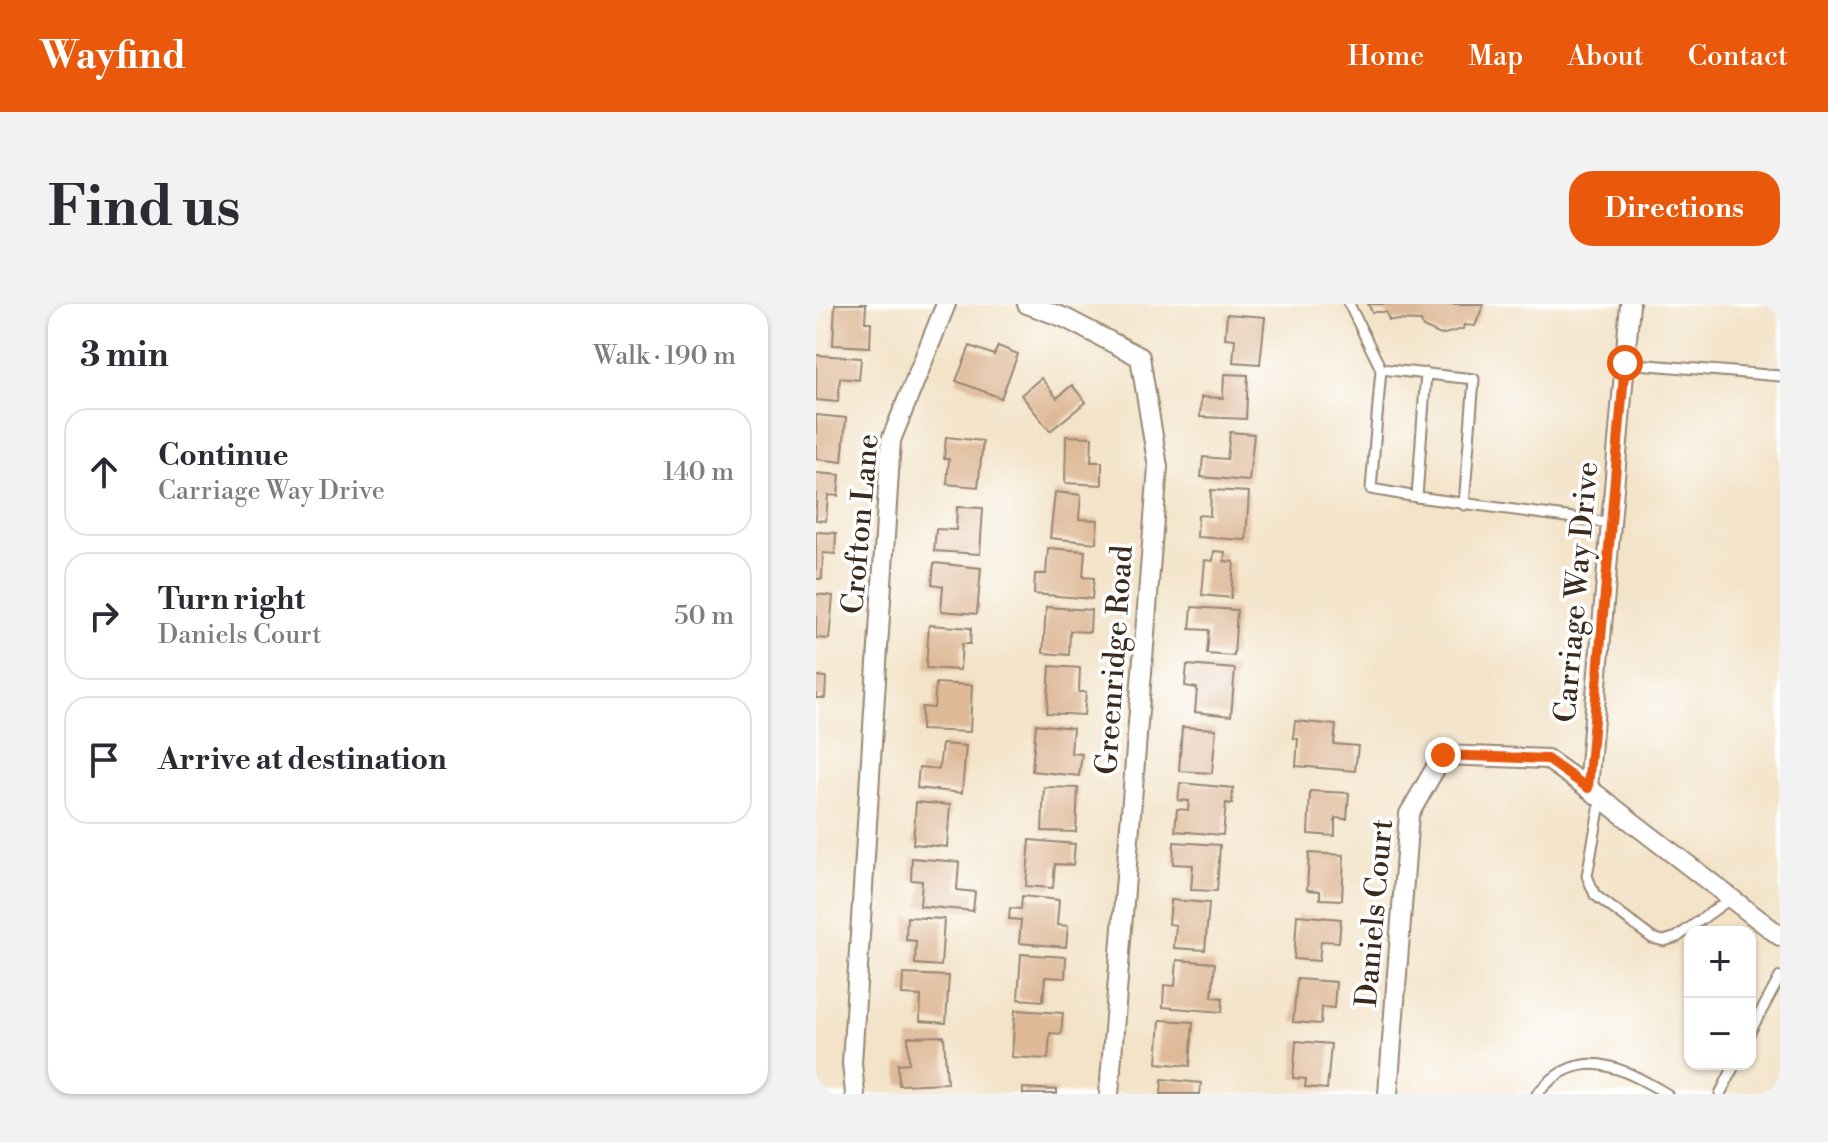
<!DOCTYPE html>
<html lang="en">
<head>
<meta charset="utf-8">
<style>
	:root { --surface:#fff; --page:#f2f2f3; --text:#2b2b33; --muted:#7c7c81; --line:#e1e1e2; --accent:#ea580c }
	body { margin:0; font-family:"Libre Bodoni",serif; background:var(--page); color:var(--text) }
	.controls { position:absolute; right:24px; bottom:24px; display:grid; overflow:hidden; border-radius:16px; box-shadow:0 2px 6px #0004 }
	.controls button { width:72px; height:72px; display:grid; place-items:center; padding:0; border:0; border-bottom:2px solid var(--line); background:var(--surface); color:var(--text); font:40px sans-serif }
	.stop { position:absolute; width:24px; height:24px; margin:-18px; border:6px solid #ea580c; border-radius:50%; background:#fff }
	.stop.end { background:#ea580c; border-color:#fff; box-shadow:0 2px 8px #0008 }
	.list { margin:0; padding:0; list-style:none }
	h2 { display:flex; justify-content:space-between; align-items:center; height:104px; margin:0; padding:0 32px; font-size:34px }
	h2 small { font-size:26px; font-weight:400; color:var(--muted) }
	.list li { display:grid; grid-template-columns:52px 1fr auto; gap:24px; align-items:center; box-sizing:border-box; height:128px; margin:0 16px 16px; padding:0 16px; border:2px solid var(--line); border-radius:24px }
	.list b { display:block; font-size:30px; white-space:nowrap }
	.list p { margin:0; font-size:26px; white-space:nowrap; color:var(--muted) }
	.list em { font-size:26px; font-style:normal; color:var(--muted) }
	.icon { flex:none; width:44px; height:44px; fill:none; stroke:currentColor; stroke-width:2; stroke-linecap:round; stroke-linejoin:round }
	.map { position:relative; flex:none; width:964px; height:790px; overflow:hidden; border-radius:24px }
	header { display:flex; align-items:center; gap:48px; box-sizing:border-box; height:112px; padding:0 40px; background:var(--accent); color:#fff }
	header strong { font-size:38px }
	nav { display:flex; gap:44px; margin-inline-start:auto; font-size:28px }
	.intro { display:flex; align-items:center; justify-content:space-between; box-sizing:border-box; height:192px; padding:0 48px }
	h1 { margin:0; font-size:56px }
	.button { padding:20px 36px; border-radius:24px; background:var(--accent); color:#fff; font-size:28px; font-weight:700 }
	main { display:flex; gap:48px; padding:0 48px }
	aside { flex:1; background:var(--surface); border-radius:24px; box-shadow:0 2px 6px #0004 }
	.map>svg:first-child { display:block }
	.building { fill:#dfba99 }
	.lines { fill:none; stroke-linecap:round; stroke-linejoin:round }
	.service-casing { stroke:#978673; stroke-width:13 }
	.minor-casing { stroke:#978673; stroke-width:22 }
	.service { stroke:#fff; stroke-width:9 }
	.minor { stroke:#fff; stroke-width:18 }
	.route { stroke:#ea580c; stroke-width:10 }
	.labels { text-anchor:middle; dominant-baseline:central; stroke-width:7; stroke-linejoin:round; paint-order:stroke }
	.street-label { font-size:30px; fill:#3b2a1e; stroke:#fff }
</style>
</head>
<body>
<header>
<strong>Wayfind</strong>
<nav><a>Home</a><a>Map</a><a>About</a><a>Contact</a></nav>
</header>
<div class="intro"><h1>Find us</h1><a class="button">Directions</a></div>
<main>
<aside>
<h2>3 min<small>Walk · 190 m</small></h2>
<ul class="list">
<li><svg class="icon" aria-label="ahead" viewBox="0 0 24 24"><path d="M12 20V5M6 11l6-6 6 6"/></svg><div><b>Continue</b><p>Carriage Way Drive</p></div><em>140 m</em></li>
<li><svg class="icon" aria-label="right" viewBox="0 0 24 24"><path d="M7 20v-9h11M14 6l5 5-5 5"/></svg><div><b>Turn right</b><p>Daniels Court</p></div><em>50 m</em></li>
<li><svg class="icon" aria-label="arrive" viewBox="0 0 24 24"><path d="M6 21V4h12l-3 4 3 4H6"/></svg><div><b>Arrive at destination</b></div></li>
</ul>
</aside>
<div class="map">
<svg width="964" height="790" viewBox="0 0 964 790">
	<rect width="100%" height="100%" fill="#fff"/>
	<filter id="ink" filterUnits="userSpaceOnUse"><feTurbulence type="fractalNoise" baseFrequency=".0125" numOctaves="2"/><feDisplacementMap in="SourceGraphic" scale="16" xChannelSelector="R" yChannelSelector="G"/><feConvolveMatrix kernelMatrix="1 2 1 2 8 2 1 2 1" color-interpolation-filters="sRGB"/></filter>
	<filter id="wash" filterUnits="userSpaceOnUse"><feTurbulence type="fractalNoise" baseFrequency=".006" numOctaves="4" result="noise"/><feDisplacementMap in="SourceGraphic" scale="32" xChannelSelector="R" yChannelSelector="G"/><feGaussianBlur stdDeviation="1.8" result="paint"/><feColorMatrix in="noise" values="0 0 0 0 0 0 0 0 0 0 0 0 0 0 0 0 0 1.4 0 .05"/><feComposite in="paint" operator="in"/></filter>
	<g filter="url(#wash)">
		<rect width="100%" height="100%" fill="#f3e3c8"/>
		<g id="blocks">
			<!-- building -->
			<g class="building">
				<path d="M 19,0 L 50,0 L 49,18 L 55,18 L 54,43 L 17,41 Z"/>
				<path d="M 552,0 L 668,0 L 659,22 L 648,21 L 647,25 L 625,31 L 607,23 L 605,17 L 573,16 L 570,8 L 556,8 Z"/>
				<path d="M 411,10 L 449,13 L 444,60 L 417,58 L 419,35 L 409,34 Z"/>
				<path d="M 154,42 L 178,51 L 182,42 L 202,50 L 185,94 L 140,77 Z"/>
				<path d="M 0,51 L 45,54 L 43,76 L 24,74 L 22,98 L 0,96 Z"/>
				<path d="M 408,70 L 432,71 L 430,115 L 384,113 L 385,93 L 407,94 Z"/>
				<path d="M 225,74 L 241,94 L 256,81 L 270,98 L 234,127 L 205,91 Z"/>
				<path d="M 0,111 L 30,114 L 26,158 L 0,155 Z"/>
				<path d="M 414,128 L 438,130 L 433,177 L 385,173 L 387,153 L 411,155 Z"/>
				<path d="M 250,132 L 276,133 L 275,158 L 286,158 L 286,181 L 249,179 Z"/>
				<path d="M 130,133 L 167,137 L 162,183 L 131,180 L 133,155 L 128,155 Z"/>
				<path d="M 0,169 L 24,171 L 22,192 L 12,191 L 10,217 L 0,216 Z"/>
				<path d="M 395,186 L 433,188 L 430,236 L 381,233 L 382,211 L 394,212 Z"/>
				<path d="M 239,188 L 265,191 L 263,215 L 282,216 L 280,239 L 234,234 Z"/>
				<path d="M 141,203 L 167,204 L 164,250 L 118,247 L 120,225 L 140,226 Z"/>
				<path d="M 0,228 L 20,229 L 19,250 L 7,249 L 6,275 L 0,275 Z"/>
				<path d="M 232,244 L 269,247 L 267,273 L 278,274 L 276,295 L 218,290 L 219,270 L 230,270 Z"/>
				<path d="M 398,247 L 409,248 L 408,257 L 418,258 L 415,294 L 386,291 L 389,256 L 397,257 Z"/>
				<path d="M 118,259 L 165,264 L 161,310 L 125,307 L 127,282 L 116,280 Z"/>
				<path d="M 0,290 L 17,292 L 13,335 L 0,334 Z"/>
				<path d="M 230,303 L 275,306 L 274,328 L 254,327 L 253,351 L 227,349 Z"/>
				<path d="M 376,303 L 421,306 L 418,352 L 391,350 L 393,326 L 374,325 Z"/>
				<path d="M 113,321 L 155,324 L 154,340 L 146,340 L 144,366 L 110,364 Z"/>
				<path d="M 371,361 L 419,365 L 415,412 L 379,408 L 381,384 L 369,382 Z"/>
				<path d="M 234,362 L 264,364 L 263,388 L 270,388 L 268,411 L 231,409 Z"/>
				<path d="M 0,372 L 10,373 L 9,394 L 0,394 Z"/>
				<path d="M 120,379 L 156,381 L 154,428 L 105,426 L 106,403 L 118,404 Z"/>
				<path d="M 479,417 L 520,421 L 518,440 L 542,442 L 539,467 L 480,462 L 482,435 L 477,434 Z"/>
				<path d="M 220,420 L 257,424 L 255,449 L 266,450 L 263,472 L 216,467 Z"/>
				<path d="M 366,423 L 400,425 L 396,469 L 363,467 Z"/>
				<path d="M 126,440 L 150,442 L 146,489 L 101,484 L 103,463 L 123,465 Z"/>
				<path d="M 364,479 L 417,484 L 416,500 L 410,499 L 407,531 L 359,527 L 361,505 L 372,506 L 373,497 L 362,496 Z"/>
				<path d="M 228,483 L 262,484 L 260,528 L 226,527 Z"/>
				<path d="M 494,487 L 533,489 L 531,515 L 519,514 L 519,532 L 492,530 Z"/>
				<path d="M 100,498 L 134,501 L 131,543 L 97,540 Z"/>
				<path d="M 214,536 L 259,540 L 257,561 L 239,560 L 237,584 L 210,582 Z"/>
				<path d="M 358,538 L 404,541 L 401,587 L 375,586 L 377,561 L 357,560 Z"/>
				<path d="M 493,549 L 528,551 L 526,596 L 504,595 L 504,587 L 491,586 Z"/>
				<path d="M 96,554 L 143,558 L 141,586 L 159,588 L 157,607 L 104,602 L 106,577 L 95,576 Z"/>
				<path d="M 206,592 L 243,596 L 241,621 L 252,622 L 250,643 L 203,639 L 205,616 L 193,615 L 194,604 L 205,605 Z"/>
				<path d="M 355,596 L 393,599 L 389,646 L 358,644 L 360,621 L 353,620 Z"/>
				<path d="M 481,611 L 525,615 L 523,638 L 505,637 L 503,657 L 478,655 Z"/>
				<path d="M 91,613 L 128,615 L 125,662 L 99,660 L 100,637 L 90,636 Z"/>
				<path d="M 205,650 L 250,653 L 249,674 L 229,673 L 227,697 L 202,695 Z"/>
				<path d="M 361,656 L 399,659 L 396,693 L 407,694 L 406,708 L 347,703 L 348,681 L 359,682 Z"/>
				<path d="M 87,670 L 133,672 L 130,719 L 104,717 L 105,692 L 86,691 Z"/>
				<path d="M 481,675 L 520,678 L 518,704 L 506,703 L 505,720 L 477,718 Z"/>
				<path d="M 199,706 L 247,709 L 245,730 L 234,729 L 232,755 L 196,753 Z"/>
				<path d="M 344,716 L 377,718 L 374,762 L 341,759 Z"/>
				<path d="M 128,732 L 131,779 L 83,781 L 82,760 L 93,759 L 92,733 Z"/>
				<path d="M 480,737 L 515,740 L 511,785 L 489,783 L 490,775 L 477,774 Z"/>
				<path d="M 346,775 L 385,779 L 384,790 L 345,790 Z"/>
				<path d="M 207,784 L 241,786 L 241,790 L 207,790 Z"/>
			</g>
		</g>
	</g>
	<g filter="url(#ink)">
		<use href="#blocks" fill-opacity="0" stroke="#978673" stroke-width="2"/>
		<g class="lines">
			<!-- service casing -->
			<g class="service-casing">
				<g id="service">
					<path d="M 533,0 L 565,65 L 555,185 L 601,193"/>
					<path d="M 809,59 L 964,72"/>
					<path d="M 565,65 L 658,75 L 648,201"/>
					<path d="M 610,69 L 601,193 L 795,219"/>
					<path d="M 785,494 L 771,572 L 779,591 L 836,634 L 848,637 L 861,633 L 915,594"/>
					<path d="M 934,728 L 964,673"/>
					<path d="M 721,790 C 763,740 803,762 851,790"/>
					<path d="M 904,790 L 919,760"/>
				</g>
			</g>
			<!-- minor casing -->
			<g class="minor-casing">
				<g id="minor">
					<path d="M 211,0 L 249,14 L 324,53 L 342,163 L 293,790"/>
					<path d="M 772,484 L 814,0"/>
					<path d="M 39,790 L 36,759 L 75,136 L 130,0"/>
					<path d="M 572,790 L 593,510 L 627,451 L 731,455 L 772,484 L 964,632"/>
				</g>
			</g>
			<!-- service -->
			<use href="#service" class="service"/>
			<!-- minor -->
			<use href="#minor" class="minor"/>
		</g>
	</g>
	<g class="lines" filter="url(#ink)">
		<!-- route -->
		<path class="route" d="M 627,451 L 731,455 L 772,484 L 809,59"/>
	</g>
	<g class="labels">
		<!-- street labels -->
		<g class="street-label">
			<text transform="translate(45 220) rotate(-85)">Crofton Lane</text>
			<text transform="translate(761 288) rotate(-85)">Carriage Way Drive</text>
			<text transform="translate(299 356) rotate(-86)">Greenridge Road</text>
			<text transform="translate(559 609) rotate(-85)">Daniels Court</text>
		</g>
	</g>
</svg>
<div class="controls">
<button>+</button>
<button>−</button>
</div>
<div class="stop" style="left:809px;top:59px"></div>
<div class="stop end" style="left:627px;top:451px"></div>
</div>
</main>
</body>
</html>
